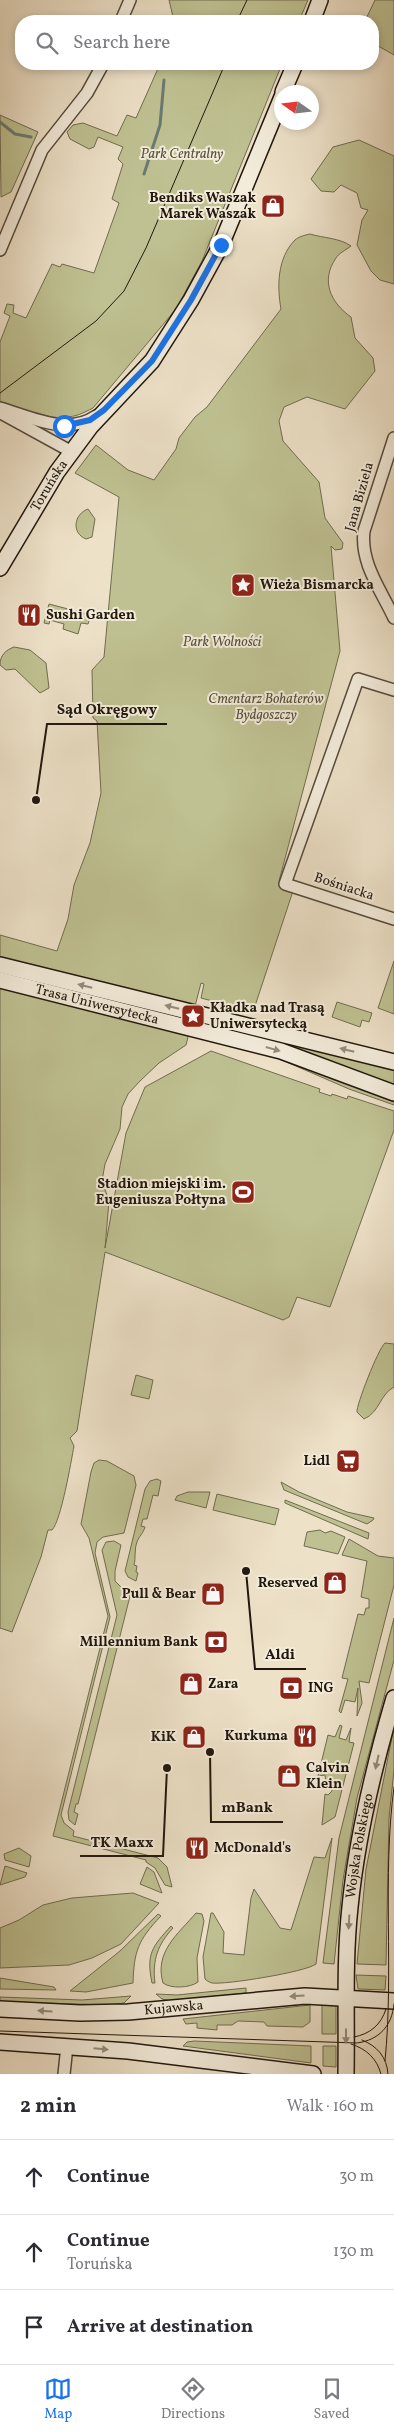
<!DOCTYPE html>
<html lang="en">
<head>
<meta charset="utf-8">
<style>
	:root { --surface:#fff; --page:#f7f7f7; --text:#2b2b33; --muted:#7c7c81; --line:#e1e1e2; --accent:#1a73e8 }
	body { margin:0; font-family:Vollkorn,serif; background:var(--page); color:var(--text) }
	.compass { position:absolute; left:274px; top:85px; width:45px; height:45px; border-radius:50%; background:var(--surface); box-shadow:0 2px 8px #0003; rotate:284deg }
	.stop { position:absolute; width:15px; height:15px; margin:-11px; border:4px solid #1a73e8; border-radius:50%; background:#fff }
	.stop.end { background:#1a73e8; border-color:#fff; box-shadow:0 1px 5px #0008 }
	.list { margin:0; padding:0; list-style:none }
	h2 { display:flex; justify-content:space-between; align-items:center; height:65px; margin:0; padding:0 20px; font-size:21px }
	h2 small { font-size:16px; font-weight:400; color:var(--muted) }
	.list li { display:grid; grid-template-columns:32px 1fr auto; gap:15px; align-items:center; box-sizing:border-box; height:75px; padding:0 20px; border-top:1px solid var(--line) }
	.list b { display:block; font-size:19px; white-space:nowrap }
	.list p { margin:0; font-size:16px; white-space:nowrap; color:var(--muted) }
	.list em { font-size:16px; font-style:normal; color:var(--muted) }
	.icon { flex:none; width:28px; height:28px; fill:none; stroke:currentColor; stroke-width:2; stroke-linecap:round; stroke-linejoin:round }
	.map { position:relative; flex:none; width:394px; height:2074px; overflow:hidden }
	.search { position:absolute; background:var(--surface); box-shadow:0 2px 8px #0003; left:15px; right:15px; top:15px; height:55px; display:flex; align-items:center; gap:12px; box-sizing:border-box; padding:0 18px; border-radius:20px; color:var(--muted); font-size:19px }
	.sheet { height:290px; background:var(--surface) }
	nav { display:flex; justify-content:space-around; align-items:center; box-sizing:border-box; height:70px; border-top:1px solid var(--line); background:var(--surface); font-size:14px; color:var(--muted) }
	nav a { display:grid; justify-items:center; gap:2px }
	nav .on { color:var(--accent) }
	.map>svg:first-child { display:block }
	.green { fill:#bfc192; stroke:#706c50 }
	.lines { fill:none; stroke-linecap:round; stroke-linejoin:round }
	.stream { stroke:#697b74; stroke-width:3 }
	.street-casing { stroke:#544a3c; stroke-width:14 }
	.secondary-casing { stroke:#21170d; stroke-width:18 }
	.street { stroke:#f3ecdb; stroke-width:11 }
	.secondary { stroke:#f3ecdb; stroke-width:15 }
	.tram { stroke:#21170d; stroke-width:1 }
	.oneway { fill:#948c7e }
	.route { stroke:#1a73e8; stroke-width:6 }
	.labels { text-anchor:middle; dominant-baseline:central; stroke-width:4; stroke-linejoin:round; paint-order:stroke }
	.park-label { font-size:14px; font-style:italic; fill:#58523c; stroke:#f3ecdb }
	.poi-label { font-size:14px; font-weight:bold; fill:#21170d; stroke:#f3ecdb; text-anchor:end }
	.street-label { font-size:14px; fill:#21170d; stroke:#f3ecdb }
	.leader { fill:none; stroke:#21170d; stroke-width:2 }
	.callout-dot { fill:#21170d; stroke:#f3ecdb; stroke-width:2 }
	.callout-label { font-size:15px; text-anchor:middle; font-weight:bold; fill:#21170d; stroke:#f3ecdb; stroke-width:4; stroke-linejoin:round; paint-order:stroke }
</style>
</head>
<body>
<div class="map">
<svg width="394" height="2074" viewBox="0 0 394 2074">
	<rect width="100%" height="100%" fill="#ede1c8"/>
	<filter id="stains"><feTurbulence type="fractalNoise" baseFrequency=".004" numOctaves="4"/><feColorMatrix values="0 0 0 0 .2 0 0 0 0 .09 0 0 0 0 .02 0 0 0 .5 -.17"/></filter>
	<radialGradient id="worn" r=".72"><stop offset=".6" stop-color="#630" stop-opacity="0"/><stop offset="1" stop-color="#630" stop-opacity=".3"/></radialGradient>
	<!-- green -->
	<g class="green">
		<path d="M 169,0 L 308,0 L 299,21 L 174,21 Z"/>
		<path d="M 375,0 L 394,0 L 394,55 L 373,43 L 373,21 L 365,21 Z"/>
		<path d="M 160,64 L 282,64 L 202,261 L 176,309 L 93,408 C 83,413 76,417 65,417 L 63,420 L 0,404 L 0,342 L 10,316 L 4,313 L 7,304 L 14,305 L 13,313 L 26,318 L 52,264 L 60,267 L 62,264 L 94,273 L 119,203 L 112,199 L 123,164 L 118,159 L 123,147 L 98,137 L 94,147 L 89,149 L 70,139 L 67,132 L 73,125 L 83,123 L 117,136 L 127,115 L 136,118 Z"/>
		<path d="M 0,115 L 38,132 L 11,192 L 1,197 Z"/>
		<path d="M 359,140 L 394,156 L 394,284 L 380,280 L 371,271 L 357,245 L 362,220 L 368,210 L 361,208 L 357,193 L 341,185 L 334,192 L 321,191 L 311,179 L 333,147 Z"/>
		<path d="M 310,234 C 323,238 340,238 351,246 C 346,250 339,253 336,258 C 320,281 331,303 351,317 L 355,338 L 373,358 L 375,371 L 345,409 L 307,397 L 284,407 L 279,421 L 283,441 L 319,482 L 325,518 L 343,543 L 342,549 L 335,550 L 331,546 L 340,651 L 279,881 L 293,891 L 253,1012 L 201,998 L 204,984 L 201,983 L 192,1018 L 394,1068 L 394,1084 L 312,1055 L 192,1021 L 186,1045 L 159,1063 L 140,1081 L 128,1094 L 122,1107 L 120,1129 L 105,1164 L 102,1181 L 109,1201 L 105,1248 L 126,1133 L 145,1087 L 211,1051 L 320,1089 L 319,1092 L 331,1096 L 332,1094 L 347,1099 L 348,1096 L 394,1111 L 394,1130 L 330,1307 L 297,1297 L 289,1317 L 283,1320 L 105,1252 L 77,1431 L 70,1438 L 74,1446 C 71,1462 61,1521 52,1530 L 48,1530 L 41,1557 L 12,1632 L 0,1628 L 0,935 L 57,951 L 68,919 L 74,885 L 90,843 L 101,793 L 97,721 L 93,718 L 92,670 L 104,657 L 119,497 L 75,473 L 96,445 L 128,470 L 154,480 L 176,449 L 179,438 L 195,417 L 207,407 L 281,309 C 277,287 277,258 295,240 C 298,237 305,235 310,234 Z"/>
		<path d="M 88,509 L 95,519 L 92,537 L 86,539 C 71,533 74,514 88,509 Z"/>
		<path d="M 49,604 L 91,615 L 88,624 L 81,623 L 78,634 L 63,629 L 64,624 L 50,620 L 49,624 L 44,623 Z"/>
		<path d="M 14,647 L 30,650 L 46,663 L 49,688 L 40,693 L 15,669 L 6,670 L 0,665 C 0,655 6,650 14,647 Z"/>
		<path d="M 394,961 L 394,1014 L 378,1008 Z"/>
		<path d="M 337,1002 L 372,1013 L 369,1022 L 362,1020 L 360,1027 L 332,1017 Z"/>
		<path d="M 191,1036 L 242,1045 L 316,1070 L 394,1102 L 394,1105 L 349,1089 L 275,1057 Z"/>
		<path d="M 385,1343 L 394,1344 L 394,1387 C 380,1394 380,1412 364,1419 L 357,1412 C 356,1406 378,1349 385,1343 Z"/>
		<path d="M 136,1375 L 153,1380 L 149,1399 L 131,1395 Z"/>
		<path d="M 99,1460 L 107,1461 L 134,1476 L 136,1485 L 124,1533 L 103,1537 L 97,1542 L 95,1553 L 110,1617 L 61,1815 L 64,1823 L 74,1831 L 73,1836 L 158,1858 L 167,1867 L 172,1887 L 165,1885 L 155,1868 L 146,1862 L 146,1860 L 53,1836 L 108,1616 L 89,1538 L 81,1524 L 91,1472 L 94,1463 Z"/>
		<path d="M 157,1479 L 161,1481 L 158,1496 L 153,1495 L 147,1519 L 143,1519 L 141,1526 L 145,1527 C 143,1534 139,1536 137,1542 C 134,1550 136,1558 134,1565 L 137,1566 L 136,1572 L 138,1573 L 136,1581 L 128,1577 L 125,1571 L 145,1489 L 150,1481 Z"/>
		<path d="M 281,1482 L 299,1492 L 347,1512 L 374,1518 L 373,1520 L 367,1524 L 284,1490 Z"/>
		<path d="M 188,1492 L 210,1492 L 206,1508 L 175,1500 L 177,1496 Z"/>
		<path d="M 217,1494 L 279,1509 L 275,1525 L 213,1510 Z"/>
		<path d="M 285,1500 L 369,1533 L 368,1539 L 285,1503 Z"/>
		<path d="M 320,1530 L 325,1533 L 331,1531 L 345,1537 L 338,1554 L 304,1546 L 307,1532 Z"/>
		<path d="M 349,1539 L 378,1556 L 394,1558 L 394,1585 L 369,1683 L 359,1681 L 362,1703 L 357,1716 L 358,1688 L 355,1702 L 345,1700 L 341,1713 L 339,1711 L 348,1679 L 342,1678 L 358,1614 L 364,1615 L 366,1608 L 369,1608 L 369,1599 L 361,1597 L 367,1561 L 342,1555 Z"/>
		<path d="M 114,1541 L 121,1545 L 115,1571 L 115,1581 L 130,1596 L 78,1804 L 76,1804 L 74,1812 L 78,1814 L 75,1825 L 69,1820 L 68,1812 L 117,1615 L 102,1550 L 106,1542 Z"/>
		<path d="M 394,1618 L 394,1660 L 357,1798 L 343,1880 L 334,1964 L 323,1963 L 339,1838 Z"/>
		<path d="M 340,1725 L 342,1726 L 339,1738 L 346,1740 L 351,1728 L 349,1742 L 354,1743 L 335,1817 L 322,1825 L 325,1794 L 328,1795 L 332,1791 L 332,1782 L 326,1784 L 325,1775 L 318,1776 L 328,1735 L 335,1737 Z"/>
		<path d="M 394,1727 L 394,1770 L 389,1818 L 386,1965 L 357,1964 L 366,1869 Z"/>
		<path d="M 332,1838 L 316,1964 C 306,1972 225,1985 212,1983 C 209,1982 207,1981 205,1979 L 203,1957 L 211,1913 L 213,1913 L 224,1932 L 223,1953 L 244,1955 L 251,1898 L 254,1889 L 280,1928 L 291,1930 L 314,1857 L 325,1858 Z"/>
		<path d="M 19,1848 L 31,1856 L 29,1867 L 5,1860 L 4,1854 Z"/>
		<path d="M 5,1866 L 27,1873 L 25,1877 L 0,1885 Z"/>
		<path d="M 147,1867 L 154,1872 L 162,1893 L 140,1884 Z"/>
		<path d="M 133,1893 L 159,1903 L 121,1944 L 92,1958 L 69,1965 L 0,1968 L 0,1928 L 19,1920 L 43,1905 L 72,1898 Z"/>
		<path d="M 196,1913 L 202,1914 L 204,1921 L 197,1958 L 198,1982 C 190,1988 171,1989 163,1983 C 154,1952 178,1934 196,1913 Z"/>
		<path d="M 158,1914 L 161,1916 C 138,1940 134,1951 133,1983 L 86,1992 L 70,1991 L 120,1951 Z"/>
		<path d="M 171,1926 L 173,1928 C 158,1944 152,1960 155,1983 L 152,1983 C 146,1954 152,1947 171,1926 Z"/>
		<path d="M 356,1975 L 386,1976 L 385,1990 L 358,1989 Z"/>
		<path d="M 0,1978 L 54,1987 L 56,1990 L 0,1989 Z"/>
		<path d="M 246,1988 L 246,1993 L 171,2001 L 162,1999 L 156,1994 L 177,1995 Z"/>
		<path d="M 131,1996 L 124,2003 L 109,2005 L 0,2002 L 0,1997 L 82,2000 Z"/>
		<path d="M 322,2004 L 336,2005 L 336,2034 L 322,2034 Z"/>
		<path d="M 310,2005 L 310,2022 L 303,2027 L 267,2026 L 264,2022 L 238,2021 L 232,2025 L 217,2025 L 217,2030 L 197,2028 L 197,2023 L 186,2024 L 183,2019 Z"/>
		<path d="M 194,2041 L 311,2046 L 311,2063 L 183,2046 L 187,2042 Z"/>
		<path d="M 323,2046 L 336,2046 L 336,2067 L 323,2066 Z"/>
	</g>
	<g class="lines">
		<!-- stream -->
		<g class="stream">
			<path d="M 0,122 L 15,134 L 31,137"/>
			<path d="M 144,174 L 160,125 L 164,80"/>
		</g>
		<!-- street casing -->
		<g class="street-casing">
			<g id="street">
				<path d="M 121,21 L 130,0"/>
				<path d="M 0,250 L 42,150 L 87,93 L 103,64"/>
				<path d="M 0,408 C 31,417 67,436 96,416"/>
				<path d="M 1,413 L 72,452"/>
				<path d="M 394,438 L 364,531 C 360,563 381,590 394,618"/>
				<path d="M 394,690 L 358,679 L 285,884 L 394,919"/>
				<path d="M 64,2074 L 67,2046"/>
			</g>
		</g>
		<!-- secondary casing -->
		<g class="secondary-casing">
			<g id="secondary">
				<path d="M 312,21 L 320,0"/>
				<path d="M 283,92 L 295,64"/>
				<path id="s1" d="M 0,568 L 57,472 L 91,426 L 152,361 L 191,300 L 221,245 L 282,97"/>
				<path d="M 0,965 L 394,1062"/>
				<path id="s2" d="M 0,980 L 281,1051 L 394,1093"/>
				<path id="s3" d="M 0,2009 L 80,2013 L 128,2012 L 305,1996 L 394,2001"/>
				<path d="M 0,2042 L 128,2051 L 313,2074"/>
				<path id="s4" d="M 346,2074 C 347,2018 344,1962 350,1907 C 357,1836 374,1766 394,1698"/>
			</g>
		</g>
		<!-- street -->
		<use href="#street" class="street"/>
		<!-- secondary -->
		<use href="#secondary" class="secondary"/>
		<!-- tram -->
		<g class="tram">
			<path d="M 237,21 L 247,0"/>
			<path d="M 0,393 L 96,321 L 124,291 L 146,248 L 225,64"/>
			<path d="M 0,2031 L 357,2043 C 379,2040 392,2026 394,2004"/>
			<path d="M 354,2037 C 370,2034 381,2025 386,2009"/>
			<path d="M 362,2040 C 377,2046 387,2057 388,2074"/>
			<path d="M 351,2044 C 367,2049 377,2059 381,2074"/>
			<path d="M 385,2061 C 394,1971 382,1878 394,1787"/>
		</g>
	</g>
	<!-- one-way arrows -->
	<defs><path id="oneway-solid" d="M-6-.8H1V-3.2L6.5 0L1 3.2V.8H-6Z" transform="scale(1.25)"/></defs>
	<g class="oneway">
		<use href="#oneway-solid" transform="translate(85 986) rotate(-166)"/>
		<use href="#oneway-solid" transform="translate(172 1007) rotate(-166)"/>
		<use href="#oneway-solid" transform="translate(273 1049) rotate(16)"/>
		<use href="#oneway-solid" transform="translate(347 1050) rotate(-166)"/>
		<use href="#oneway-solid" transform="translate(377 1762) rotate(103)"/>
		<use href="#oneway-solid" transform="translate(349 1922) rotate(93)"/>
		<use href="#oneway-solid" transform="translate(297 1996) rotate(177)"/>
		<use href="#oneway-solid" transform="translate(45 2011) rotate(-177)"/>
		<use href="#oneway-solid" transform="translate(346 2036) rotate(90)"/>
		<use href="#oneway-solid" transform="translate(101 2049) rotate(5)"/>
	</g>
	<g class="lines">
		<!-- route -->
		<path class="route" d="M 64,426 L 90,420 L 104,410 L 152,361 L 191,300 L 221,245"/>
	</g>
	<!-- icons -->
	<defs>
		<g id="shop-square" transform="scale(1.25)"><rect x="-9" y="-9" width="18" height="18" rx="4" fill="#8f2418" stroke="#f3ecdb"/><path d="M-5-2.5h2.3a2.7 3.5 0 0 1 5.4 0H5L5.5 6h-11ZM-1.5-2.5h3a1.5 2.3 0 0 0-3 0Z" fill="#fff"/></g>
		<g id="sight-square" transform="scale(1.25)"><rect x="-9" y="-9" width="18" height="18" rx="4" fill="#8f2418" stroke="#f3ecdb"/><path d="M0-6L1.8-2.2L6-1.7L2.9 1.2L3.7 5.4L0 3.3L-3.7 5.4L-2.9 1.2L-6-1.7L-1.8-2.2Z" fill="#fff"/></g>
		<g id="restaurant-square" transform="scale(1.25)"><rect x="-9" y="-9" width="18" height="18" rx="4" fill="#8f2418" stroke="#f3ecdb"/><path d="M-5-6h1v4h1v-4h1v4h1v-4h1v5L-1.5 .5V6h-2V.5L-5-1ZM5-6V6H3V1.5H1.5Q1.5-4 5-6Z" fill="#fff"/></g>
		<g id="stadium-square" transform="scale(1.25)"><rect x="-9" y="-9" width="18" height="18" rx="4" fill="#8f2418" stroke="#f3ecdb"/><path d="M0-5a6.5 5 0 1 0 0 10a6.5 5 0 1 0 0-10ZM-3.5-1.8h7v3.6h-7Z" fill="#fff"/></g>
		<g id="supermarket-square" transform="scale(1.25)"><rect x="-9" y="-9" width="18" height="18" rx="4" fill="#8f2418" stroke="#f3ecdb"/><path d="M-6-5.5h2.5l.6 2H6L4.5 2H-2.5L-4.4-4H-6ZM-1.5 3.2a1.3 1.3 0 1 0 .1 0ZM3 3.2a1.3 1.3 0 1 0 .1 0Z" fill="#fff"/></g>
		<g id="bank-square" transform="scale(1.25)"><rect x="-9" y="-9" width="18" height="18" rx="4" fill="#8f2418" stroke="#f3ecdb"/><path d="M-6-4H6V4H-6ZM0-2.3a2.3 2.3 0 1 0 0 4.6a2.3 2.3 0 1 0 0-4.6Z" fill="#fff"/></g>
	</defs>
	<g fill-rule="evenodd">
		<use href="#shop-square" x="273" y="206"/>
		<use href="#sight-square" x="243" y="585"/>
		<use href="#restaurant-square" x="29" y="615"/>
		<use href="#sight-square" x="193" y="1016"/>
		<use href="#stadium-square" x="243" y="1192"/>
		<use href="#supermarket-square" x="348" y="1461"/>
		<use href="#shop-square" x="335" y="1583"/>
		<use href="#shop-square" x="213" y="1594"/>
		<use href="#bank-square" x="216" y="1642"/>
		<use href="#shop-square" x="191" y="1684"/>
		<use href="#bank-square" x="291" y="1688"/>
		<use href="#restaurant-square" x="305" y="1736"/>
		<use href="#shop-square" x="194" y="1737"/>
		<use href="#shop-square" x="289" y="1776"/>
		<use href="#restaurant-square" x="197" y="1848"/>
	</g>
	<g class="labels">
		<!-- park labels -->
		<g class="park-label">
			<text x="182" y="154">Park Centralny</text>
			<text x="222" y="642">Park Wolności</text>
			<text x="266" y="699">Cmentarz Bohaterów<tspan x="266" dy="16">Bydgoszczy</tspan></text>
		</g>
		<!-- poi labels -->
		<g class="poi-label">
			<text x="256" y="198">Bendiks Waszak<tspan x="256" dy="16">Marek Waszak</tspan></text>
			<text x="260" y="585" text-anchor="start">Wieża Bismarcka</text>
			<text x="46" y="615" text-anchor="start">Sushi Garden</text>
			<text x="210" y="1008" text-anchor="start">Kładka nad Trasą<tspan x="210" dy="16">Uniwersytecką</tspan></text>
			<text x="226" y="1184">Stadion miejski im.<tspan x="226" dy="16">Eugeniusza Połtyna</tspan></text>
			<text x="330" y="1461">Lidl</text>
			<text x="318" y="1583">Reserved</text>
			<text x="196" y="1594">Pull &amp; Bear</text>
			<text x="198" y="1642">Millennium Bank</text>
			<text x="208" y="1684" text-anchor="start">Zara</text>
			<text x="308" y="1688" text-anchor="start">ING</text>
			<text x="288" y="1736">Kurkuma</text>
			<text x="176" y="1737">KiK</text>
			<text x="306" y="1768" text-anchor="start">Calvin<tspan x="306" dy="16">Klein</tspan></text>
			<text x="214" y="1848" text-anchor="start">McDonald's</text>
		</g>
		<!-- street labels -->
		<g class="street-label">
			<text stroke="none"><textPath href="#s1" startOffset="96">Toruńska</textPath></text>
			<text transform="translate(360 497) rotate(-74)">Jana Biziela</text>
			<text transform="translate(344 887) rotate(18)">Bośniacka</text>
			<text stroke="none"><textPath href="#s2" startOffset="100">Trasa Uniwersytecka</textPath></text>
			<text stroke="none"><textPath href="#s4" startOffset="229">Wojska Polskiego</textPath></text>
			<text stroke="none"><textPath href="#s3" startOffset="174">Kujawska</textPath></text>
		</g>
	</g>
	<!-- callouts -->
	<path class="leader" d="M36 800L47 724H167M246 1571L255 1669H306M210 1752L211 1822H283M167 1768L163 1856H80"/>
	<g class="callout-dot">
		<circle cx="36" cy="800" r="5"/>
		<circle cx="246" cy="1571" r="5"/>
		<circle cx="210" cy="1752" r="5"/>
		<circle cx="167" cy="1768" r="5"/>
	</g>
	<g class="callout-label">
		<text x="107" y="714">Sąd Okręgowy</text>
		<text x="280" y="1659">Aldi</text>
		<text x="247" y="1812">mBank</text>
		<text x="122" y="1847">TK Maxx</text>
	</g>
	<rect width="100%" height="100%" filter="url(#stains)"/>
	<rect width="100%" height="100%" fill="url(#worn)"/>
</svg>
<svg class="compass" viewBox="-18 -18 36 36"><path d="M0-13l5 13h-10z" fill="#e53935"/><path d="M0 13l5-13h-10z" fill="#7c7c81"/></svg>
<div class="stop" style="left:64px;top:426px"></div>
<div class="stop end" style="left:221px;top:245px"></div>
<div class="search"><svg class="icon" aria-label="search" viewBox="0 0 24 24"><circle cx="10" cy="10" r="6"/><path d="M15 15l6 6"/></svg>Search here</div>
</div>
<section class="sheet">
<h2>2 min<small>Walk · 160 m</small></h2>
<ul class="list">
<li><svg class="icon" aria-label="ahead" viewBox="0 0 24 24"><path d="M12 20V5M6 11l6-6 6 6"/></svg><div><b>Continue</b></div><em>30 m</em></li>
<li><svg class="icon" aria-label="ahead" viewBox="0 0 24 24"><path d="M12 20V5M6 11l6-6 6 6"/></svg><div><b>Continue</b><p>Toruńska</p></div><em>130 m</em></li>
<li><svg class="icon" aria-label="arrive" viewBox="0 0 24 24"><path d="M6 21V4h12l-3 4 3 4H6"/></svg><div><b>Arrive at destination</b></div></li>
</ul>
</section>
<nav>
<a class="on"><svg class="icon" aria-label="map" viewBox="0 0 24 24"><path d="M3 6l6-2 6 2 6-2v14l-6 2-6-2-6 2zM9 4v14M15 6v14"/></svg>Map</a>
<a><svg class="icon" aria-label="directions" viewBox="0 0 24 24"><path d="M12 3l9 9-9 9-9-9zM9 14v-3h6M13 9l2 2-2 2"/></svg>Directions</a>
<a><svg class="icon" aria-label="saved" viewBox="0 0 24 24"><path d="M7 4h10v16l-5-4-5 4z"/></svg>Saved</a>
</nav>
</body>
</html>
